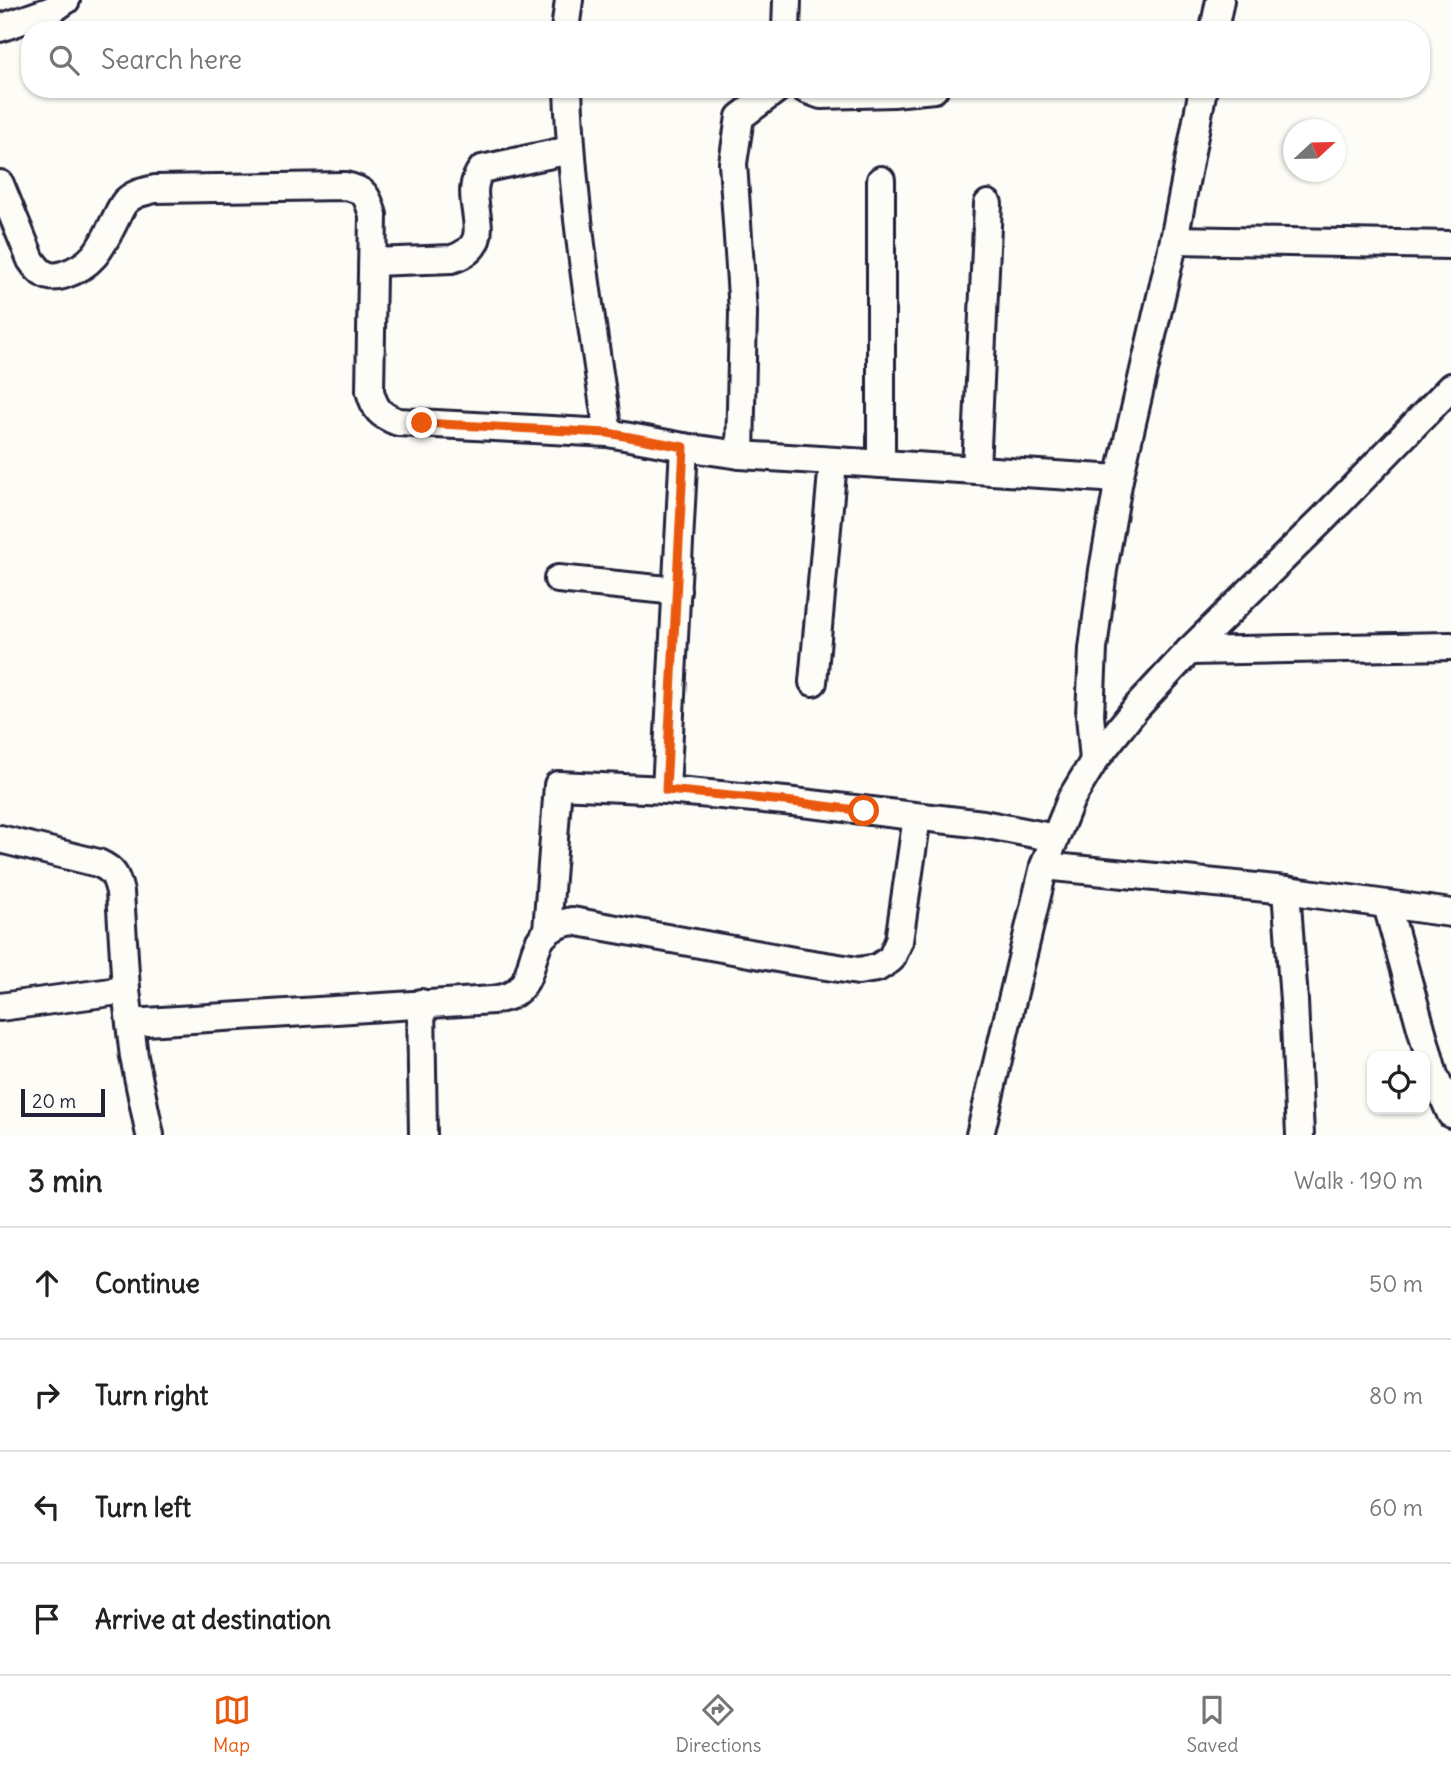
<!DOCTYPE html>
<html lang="en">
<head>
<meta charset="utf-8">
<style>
	:root { --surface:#fff; --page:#f6f6f6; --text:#222; --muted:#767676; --line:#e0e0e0; --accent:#ea580c }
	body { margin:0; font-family:Delius,sans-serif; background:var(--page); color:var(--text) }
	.controls { position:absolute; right:21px; bottom:21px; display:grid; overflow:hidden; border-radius:14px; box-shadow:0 2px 5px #0004 }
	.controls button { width:63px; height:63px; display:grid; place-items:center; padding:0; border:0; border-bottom:2px solid var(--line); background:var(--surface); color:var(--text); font:35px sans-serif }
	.compass { position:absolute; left:1283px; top:119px; width:63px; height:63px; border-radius:50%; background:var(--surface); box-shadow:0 2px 5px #0004; rotate:68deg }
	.scale { position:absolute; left:21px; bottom:18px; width:84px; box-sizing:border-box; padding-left:7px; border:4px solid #22223b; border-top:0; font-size:19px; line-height:24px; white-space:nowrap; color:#22223b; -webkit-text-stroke:5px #fdfcf7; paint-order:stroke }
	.stop { position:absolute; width:21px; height:21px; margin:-16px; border:5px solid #ea580c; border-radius:50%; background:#fff }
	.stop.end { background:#ea580c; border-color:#fff; box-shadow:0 2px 7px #0008 }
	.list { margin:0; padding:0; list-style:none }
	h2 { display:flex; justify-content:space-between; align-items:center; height:91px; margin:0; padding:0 28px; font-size:30px }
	h2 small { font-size:23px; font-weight:400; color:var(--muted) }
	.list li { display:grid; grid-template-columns:46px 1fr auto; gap:21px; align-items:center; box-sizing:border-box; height:112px; padding:0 28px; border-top:2px solid var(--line) }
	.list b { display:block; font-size:26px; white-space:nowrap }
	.list em { font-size:23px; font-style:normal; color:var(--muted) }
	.icon { flex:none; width:38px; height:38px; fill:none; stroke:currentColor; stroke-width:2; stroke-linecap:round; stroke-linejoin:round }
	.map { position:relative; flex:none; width:1451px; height:1135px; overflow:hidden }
	.search { position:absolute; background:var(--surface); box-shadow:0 2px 5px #0004; left:21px; right:21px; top:21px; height:77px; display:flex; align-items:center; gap:18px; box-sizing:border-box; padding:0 24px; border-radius:28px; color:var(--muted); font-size:26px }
	.sheet { height:539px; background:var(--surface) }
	nav { display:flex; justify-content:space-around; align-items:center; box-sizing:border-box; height:98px; border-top:2px solid var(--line); background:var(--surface); font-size:19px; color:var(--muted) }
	nav a { display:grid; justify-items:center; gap:4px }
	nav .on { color:var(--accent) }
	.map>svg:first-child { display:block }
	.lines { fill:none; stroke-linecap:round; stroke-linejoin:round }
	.street-casing { stroke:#22223b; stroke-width:32 }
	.street { stroke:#fdfcf7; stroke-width:26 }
	.route { stroke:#ea580c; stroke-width:9 }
</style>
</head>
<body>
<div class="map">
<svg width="1451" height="1135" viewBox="0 0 1451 1135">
	<rect width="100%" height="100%" fill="#fdfcf7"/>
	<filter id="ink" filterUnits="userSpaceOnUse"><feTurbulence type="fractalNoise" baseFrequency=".0143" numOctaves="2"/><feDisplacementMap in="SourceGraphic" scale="14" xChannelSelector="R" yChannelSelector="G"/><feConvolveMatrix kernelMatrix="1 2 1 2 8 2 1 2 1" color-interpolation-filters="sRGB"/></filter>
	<g filter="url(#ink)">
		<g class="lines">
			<!-- street casing -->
			<g class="street-casing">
				<g id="street">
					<path d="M 0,28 L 52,10 L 66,0"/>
					<path d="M 565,30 L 569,0"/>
					<path d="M 786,30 L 787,0"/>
					<path d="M 1214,30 L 1220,0"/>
					<path d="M 568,89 C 572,205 591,319 608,433"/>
					<path d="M 805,89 L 821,95 L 893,93 L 934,89"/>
					<path d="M 0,184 L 31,260 C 39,272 47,280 63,275 C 93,266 101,248 114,222 C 118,215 120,208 125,202 C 134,193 143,192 155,189 L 345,186 C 366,190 367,196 373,215 L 370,391 C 375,410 380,415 398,422 L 608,433 L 684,447 L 740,455 L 1119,479"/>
					<path d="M 1174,240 L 1451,245"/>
					<path d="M 373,262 L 452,259 C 504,242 457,199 482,169 L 570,150"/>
					<path d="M 740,455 L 743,312 L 733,163 L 740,117 L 777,89"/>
					<path d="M 881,464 L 881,180"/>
					<path d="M 976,469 L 988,204"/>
					<path d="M 558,579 L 677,591"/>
					<path d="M 1189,651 L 1451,646"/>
					<path d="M 813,682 L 833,462"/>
					<path d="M 1094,761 L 1090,715 L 1093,649 L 1103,570 L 1119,479 L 1174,240 L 1203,89"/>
					<path d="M 666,790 L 684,447"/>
					<path d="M 0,839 L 98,863 C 114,870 116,876 120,892 L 126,990 L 134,1057 L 150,1135"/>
					<path d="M 1044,866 L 1286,890 L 1451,913"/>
					<path d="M 1286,890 L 1294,1001 L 1300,1135"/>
					<path d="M 1387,905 L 1434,1075 L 1451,1114"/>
					<path d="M 547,931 L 558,785 L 666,790 L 785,801 L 983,824 L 1055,838"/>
					<path d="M 421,1003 L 423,1135"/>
					<path d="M 0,1007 L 126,990"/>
					<path d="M 130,1023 L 493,1000 C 498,999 504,998 509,996 C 546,978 517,932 572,921 L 794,961 L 858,971 L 877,968 L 891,959 L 899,941 L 917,817"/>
					<path d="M 980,1135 L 1044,866 L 1071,799 L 1094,761 L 1136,708 L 1189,651 L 1324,518 L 1451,387"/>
				</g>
			</g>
			<!-- street -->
			<use href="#street" class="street"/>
		</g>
	</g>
	<g class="lines" filter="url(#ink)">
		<!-- route -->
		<path class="route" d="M 422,423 L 608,433 L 684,447 L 666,790 L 785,801 L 864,811"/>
	</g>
</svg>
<div class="controls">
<button><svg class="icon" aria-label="locate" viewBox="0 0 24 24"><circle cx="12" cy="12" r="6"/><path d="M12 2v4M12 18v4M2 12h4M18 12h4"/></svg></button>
</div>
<svg class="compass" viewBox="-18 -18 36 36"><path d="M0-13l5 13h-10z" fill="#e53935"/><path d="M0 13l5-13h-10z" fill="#767676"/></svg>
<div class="scale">20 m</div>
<div class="stop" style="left:864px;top:811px"></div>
<div class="stop end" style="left:422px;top:423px"></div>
<div class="search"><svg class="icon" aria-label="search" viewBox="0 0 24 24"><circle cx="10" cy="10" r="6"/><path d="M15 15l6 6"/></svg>Search here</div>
</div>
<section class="sheet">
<h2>3 min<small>Walk · 190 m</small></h2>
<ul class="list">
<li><svg class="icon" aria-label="ahead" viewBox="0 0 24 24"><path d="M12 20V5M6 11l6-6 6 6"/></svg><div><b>Continue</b></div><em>50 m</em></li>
<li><svg class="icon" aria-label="right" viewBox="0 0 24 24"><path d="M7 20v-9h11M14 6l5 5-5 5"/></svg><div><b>Turn right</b></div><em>80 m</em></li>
<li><svg class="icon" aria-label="left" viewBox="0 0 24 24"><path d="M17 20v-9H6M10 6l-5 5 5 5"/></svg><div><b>Turn left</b></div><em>60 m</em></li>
<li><svg class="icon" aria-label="arrive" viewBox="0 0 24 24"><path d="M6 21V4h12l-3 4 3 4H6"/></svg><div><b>Arrive at destination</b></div></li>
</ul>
</section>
<nav>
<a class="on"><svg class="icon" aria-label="map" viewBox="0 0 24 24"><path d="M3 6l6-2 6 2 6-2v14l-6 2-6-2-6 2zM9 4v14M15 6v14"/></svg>Map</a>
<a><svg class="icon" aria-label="directions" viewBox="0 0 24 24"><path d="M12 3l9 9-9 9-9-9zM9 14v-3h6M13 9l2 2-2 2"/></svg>Directions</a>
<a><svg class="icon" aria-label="saved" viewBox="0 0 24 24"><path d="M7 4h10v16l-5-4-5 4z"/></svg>Saved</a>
</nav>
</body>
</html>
